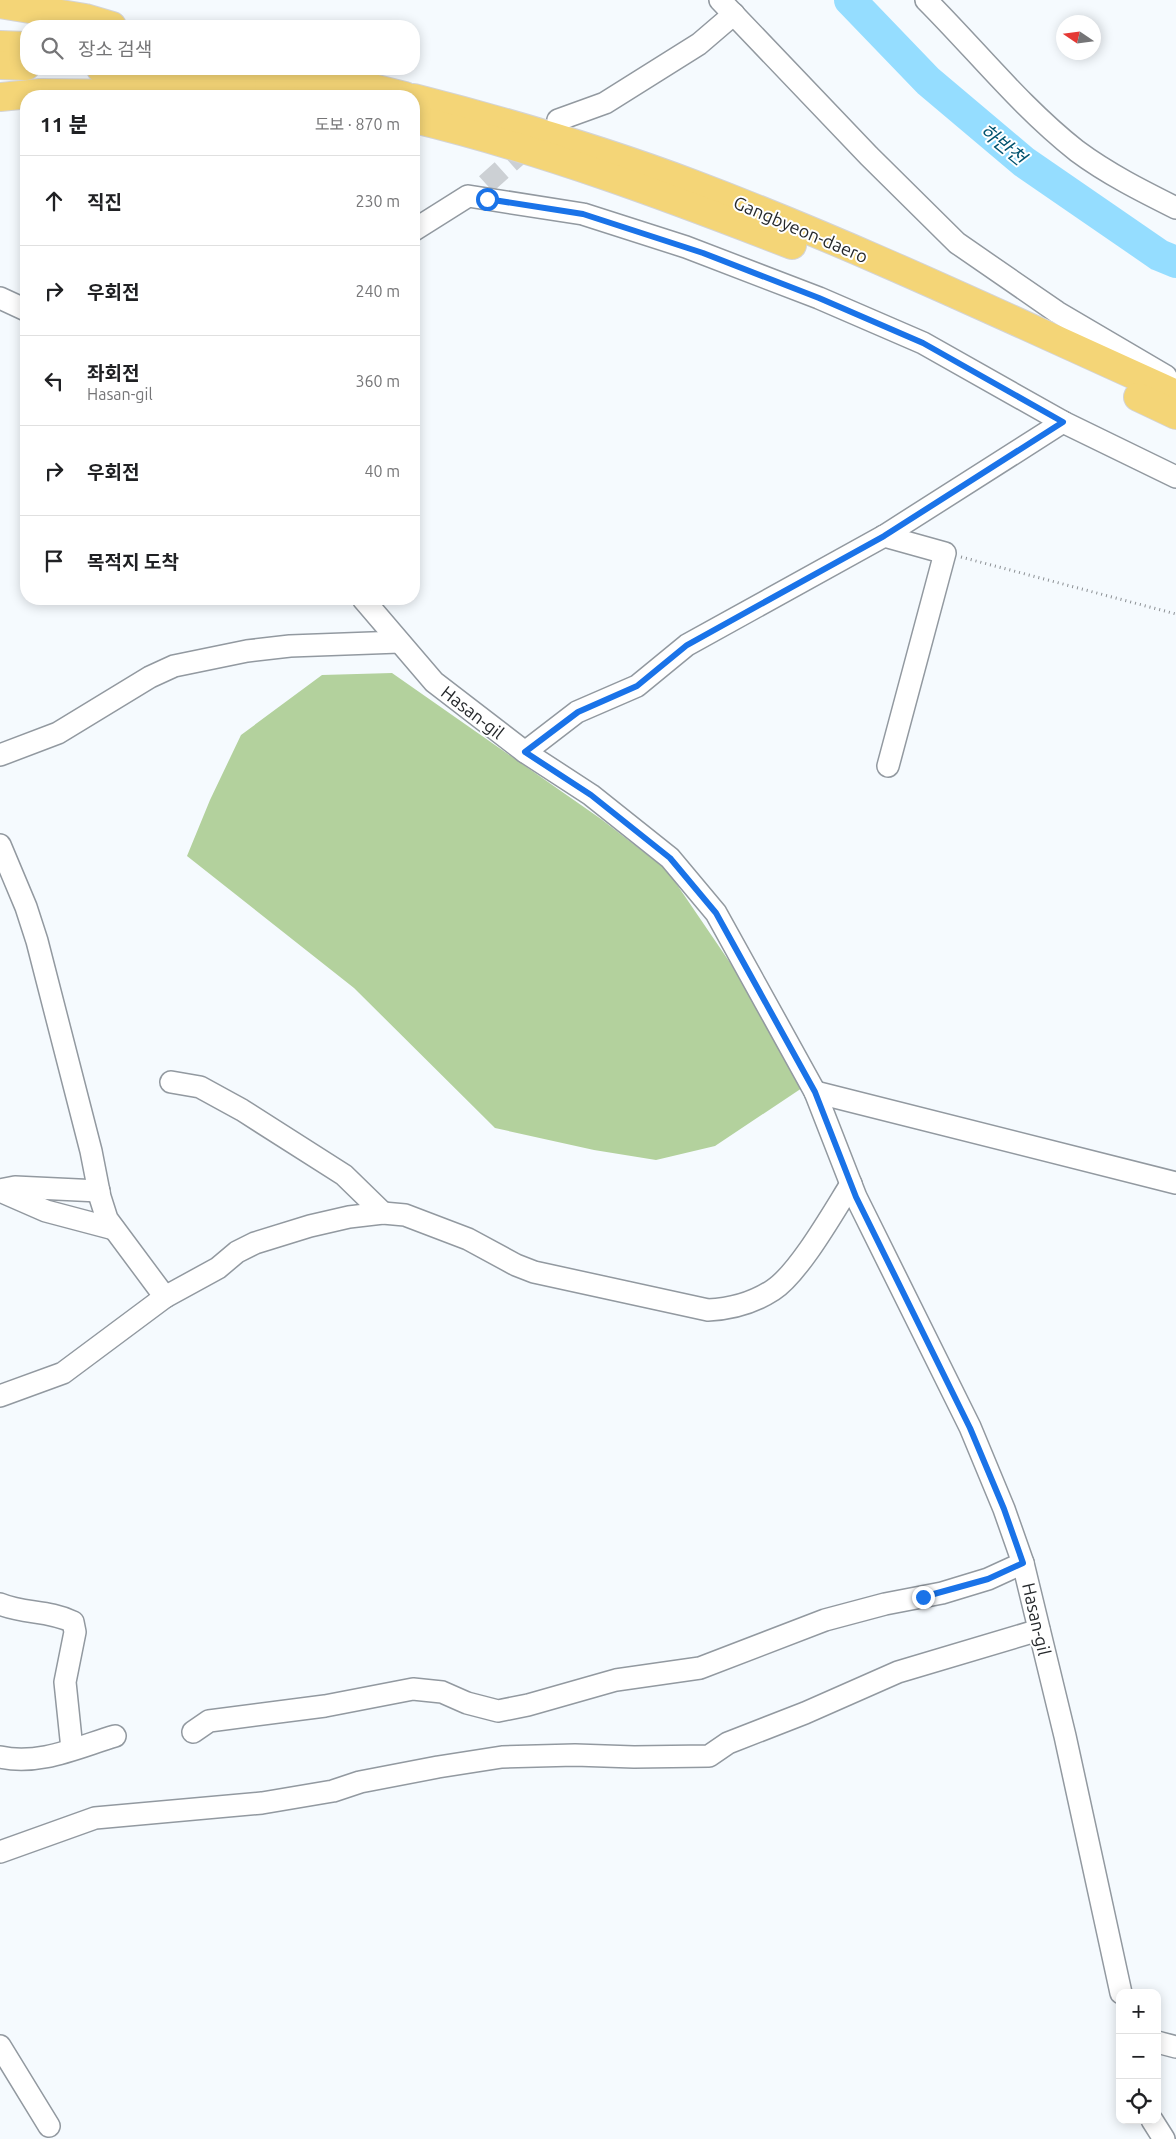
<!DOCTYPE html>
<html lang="ko">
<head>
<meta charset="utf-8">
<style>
	:root { --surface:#fff; --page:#f2f2f2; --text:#202124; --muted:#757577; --line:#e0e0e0 }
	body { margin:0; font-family:Ubuntu,"Noto Sans KR",sans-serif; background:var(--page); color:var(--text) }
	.controls { position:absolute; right:15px; bottom:15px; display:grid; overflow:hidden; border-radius:10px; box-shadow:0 2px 12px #0003 }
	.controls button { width:45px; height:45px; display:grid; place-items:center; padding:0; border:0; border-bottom:1px solid var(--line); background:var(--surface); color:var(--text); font:25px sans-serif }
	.compass { position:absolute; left:1056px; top:15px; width:45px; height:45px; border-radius:50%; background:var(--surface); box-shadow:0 2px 12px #0003; rotate:283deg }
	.stop { position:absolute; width:15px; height:15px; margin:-11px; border:4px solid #1a73e8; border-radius:50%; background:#fff }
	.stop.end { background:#1a73e8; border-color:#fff; box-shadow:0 1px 5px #0008 }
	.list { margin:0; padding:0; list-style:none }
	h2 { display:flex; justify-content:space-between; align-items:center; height:65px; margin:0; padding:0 20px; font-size:21px }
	h2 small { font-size:16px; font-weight:400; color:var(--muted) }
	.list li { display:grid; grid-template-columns:32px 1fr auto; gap:15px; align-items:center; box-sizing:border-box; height:90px; padding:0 20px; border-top:1px solid var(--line) }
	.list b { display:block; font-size:19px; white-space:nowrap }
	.list p { margin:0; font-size:16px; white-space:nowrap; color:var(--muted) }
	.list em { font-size:16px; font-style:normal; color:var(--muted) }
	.icon { flex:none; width:28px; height:28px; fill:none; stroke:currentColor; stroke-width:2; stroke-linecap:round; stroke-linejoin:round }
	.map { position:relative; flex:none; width:1176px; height:2139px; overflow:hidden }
	.search { position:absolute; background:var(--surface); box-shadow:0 2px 12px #0003; left:20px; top:20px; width:400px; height:55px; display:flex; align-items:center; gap:12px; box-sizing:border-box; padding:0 18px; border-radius:20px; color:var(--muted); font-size:19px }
	.panel { position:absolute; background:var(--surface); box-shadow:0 2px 12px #0003; left:20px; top:90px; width:400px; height:515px; border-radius:20px }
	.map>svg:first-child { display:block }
	.green { fill:#b3d19d }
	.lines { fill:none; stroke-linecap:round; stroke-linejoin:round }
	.river { stroke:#95ddff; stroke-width:32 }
	.minor-tunnel { stroke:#ccd0d4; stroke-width:21; stroke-dasharray:21 11; stroke-linecap:butt }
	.minor-casing { stroke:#9299a0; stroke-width:24 }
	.highway-casing { stroke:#d4d4d5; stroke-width:30 }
	.path { stroke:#8b8f93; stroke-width:3; stroke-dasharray:1 4; stroke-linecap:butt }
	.minor { stroke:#fff; stroke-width:21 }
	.highway { stroke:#f4d577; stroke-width:28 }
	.route { stroke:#1a73e8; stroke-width:6 }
	.labels { text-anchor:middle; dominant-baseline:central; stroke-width:4; stroke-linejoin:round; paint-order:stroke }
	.street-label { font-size:18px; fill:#26292c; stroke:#fff }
	.water-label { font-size:19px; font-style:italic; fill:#01536f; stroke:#fff }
</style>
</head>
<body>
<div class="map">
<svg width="1176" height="2139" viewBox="0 0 1176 2139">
	<rect width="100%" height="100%" fill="#f5fafe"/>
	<!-- green -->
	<path class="green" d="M 392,673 L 601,819 L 667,870 L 733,967 L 802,1088 L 715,1146 L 656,1160 L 594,1150 L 495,1128 L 354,988 L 187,856 L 210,800 L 241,735 L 322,675 Z"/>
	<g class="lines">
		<!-- river -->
		<path class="river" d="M 850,0 L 928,81 L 1024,162 L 1159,255 L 1176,262"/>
		<!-- minor-tunnel -->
		<path class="minor-tunnel" d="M 486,184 L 533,142"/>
		<!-- minor casing -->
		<g class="minor-casing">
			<g id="minor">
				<path d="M 720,0 L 869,156 L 957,243 L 1057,312 L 1166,376"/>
				<path d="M 926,0 C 976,50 1021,107 1077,151 C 1108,174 1142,191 1176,208"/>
				<path d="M 558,120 L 605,103 L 699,44 L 734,14"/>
				<path d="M 414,230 L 468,196 L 583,214 L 686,247 L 819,298 L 923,343 L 1063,422 L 1176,477"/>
				<path d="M 0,298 L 26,310"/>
				<path d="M 884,536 L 945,553 L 888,766"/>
				<path d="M 363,599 L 434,682 L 525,752 L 591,795 L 670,858 L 716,913 L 815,1092 L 856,1197 L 970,1427 L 1004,1509 L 1023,1563 L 1065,1736 L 1121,1993"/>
				<path d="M 525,752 L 577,712 L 637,686 L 687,645 L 884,536 L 1063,422"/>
				<path d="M 0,755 L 58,733 L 150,677 L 174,666 L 247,651 L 290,646 L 399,642"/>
				<path d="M 0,845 L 26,907 L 37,941 L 91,1151 L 100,1197 L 107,1219 L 165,1297"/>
				<path d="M 171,1082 L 200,1087 L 242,1110 L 344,1175 L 383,1213"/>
				<path d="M 815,1092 L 1176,1183"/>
				<path d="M 0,1190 L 15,1187 L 99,1191"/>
				<path d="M 0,1191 L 46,1211 L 114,1229"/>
				<path d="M 0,1396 L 63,1373 L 165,1297 L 218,1268 L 237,1252 L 255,1243 L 310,1226 L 349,1217 L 383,1213 L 405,1215 L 468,1239 L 516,1265 L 534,1272 L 708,1310 C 732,1309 753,1303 773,1290 C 799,1273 834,1211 851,1184"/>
				<path d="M 0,1604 C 24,1614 48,1610 73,1622 L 75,1632 L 65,1682 L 72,1749"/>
				<path d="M 193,1732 L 209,1721 L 325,1706 L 413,1689 L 442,1692 L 467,1703 L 498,1711 L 528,1705 L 616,1680 L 700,1668 L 825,1620 L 885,1604 L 942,1593 L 988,1579 L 1023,1563"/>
				<path d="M 0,1757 C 39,1766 78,1747 115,1736"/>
				<path d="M 0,1852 L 95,1818 L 262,1803 L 333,1791 L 360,1782 L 438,1767 L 502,1757 L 575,1755 L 634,1757 L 709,1756 L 728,1743 L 805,1713 L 898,1672 L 1039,1630"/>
				<path d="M 1157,2042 L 1176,2047"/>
				<path d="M 0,2046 L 49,2126"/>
				<path d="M 1152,2120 L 1164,2139"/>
			</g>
		</g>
		<!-- highway casing -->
		<g class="highway-casing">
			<g id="highway">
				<path d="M 0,4 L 85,18 L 112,26"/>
				<path d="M 0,45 L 26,46"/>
				<path d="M 0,65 L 26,66"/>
				<path d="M 101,69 L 242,84 L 313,96"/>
				<path d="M 263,69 L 333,78 L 405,96"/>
				<path d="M 0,97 L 40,93 L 148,94 L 242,84"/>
				<path d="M 414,98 C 508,122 602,150 693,184 C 857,246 1016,322 1176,394"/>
				<path d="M 414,119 C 543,150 668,197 792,245"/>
				<path d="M 1138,397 L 1176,415"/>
			</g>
		</g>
		<!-- path -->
		<path class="path" d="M 961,557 L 1176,614"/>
		<!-- minor -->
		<use href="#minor" class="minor"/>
		<!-- highway -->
		<use href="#highway" class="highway"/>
	</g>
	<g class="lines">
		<!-- route -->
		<path class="route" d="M 487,199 L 583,214 L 703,253 L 819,298 L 923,343 L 1063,422 L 884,536 L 687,645 L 637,686 L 578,712 L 525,752 L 591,795 L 670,858 L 716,913 L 815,1092 L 856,1197 L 970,1428 L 1004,1509 L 1023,1563 L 988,1579 L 923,1597"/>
	</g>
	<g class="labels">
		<!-- street labels -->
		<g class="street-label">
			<text transform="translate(801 229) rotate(23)">Gangbyeon-daero</text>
			<text transform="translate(473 712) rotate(38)">Hasan-gil</text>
			<text transform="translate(1037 1619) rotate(77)">Hasan-gil</text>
		</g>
		<!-- water labels -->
		<g class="water-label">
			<text transform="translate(1003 144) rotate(39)">하반천</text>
		</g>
	</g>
</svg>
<div class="controls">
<button>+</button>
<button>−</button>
<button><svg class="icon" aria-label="locate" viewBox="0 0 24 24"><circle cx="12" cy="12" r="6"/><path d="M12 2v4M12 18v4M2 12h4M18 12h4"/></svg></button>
</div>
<svg class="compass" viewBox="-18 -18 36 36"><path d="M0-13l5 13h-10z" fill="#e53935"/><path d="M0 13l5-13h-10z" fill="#757577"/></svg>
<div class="stop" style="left:487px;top:199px"></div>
<div class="stop end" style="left:923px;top:1597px"></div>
<div class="search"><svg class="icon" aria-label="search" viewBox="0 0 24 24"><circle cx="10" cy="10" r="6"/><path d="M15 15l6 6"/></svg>장소 검색</div>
<section class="panel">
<h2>11 분<small>도보 · 870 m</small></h2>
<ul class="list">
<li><svg class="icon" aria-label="ahead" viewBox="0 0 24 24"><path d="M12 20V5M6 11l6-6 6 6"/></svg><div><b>직진</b></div><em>230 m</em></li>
<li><svg class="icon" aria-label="right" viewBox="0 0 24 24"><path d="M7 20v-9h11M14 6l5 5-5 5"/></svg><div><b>우회전</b></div><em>240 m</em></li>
<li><svg class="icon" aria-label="left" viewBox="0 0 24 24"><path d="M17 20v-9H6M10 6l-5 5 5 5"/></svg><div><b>좌회전</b><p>Hasan-gil</p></div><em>360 m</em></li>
<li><svg class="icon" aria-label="right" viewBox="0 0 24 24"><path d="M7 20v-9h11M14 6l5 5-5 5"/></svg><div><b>우회전</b></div><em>40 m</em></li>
<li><svg class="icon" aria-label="arrive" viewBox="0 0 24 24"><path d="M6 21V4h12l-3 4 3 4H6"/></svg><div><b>목적지 도착</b></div></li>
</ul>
</section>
</div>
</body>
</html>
